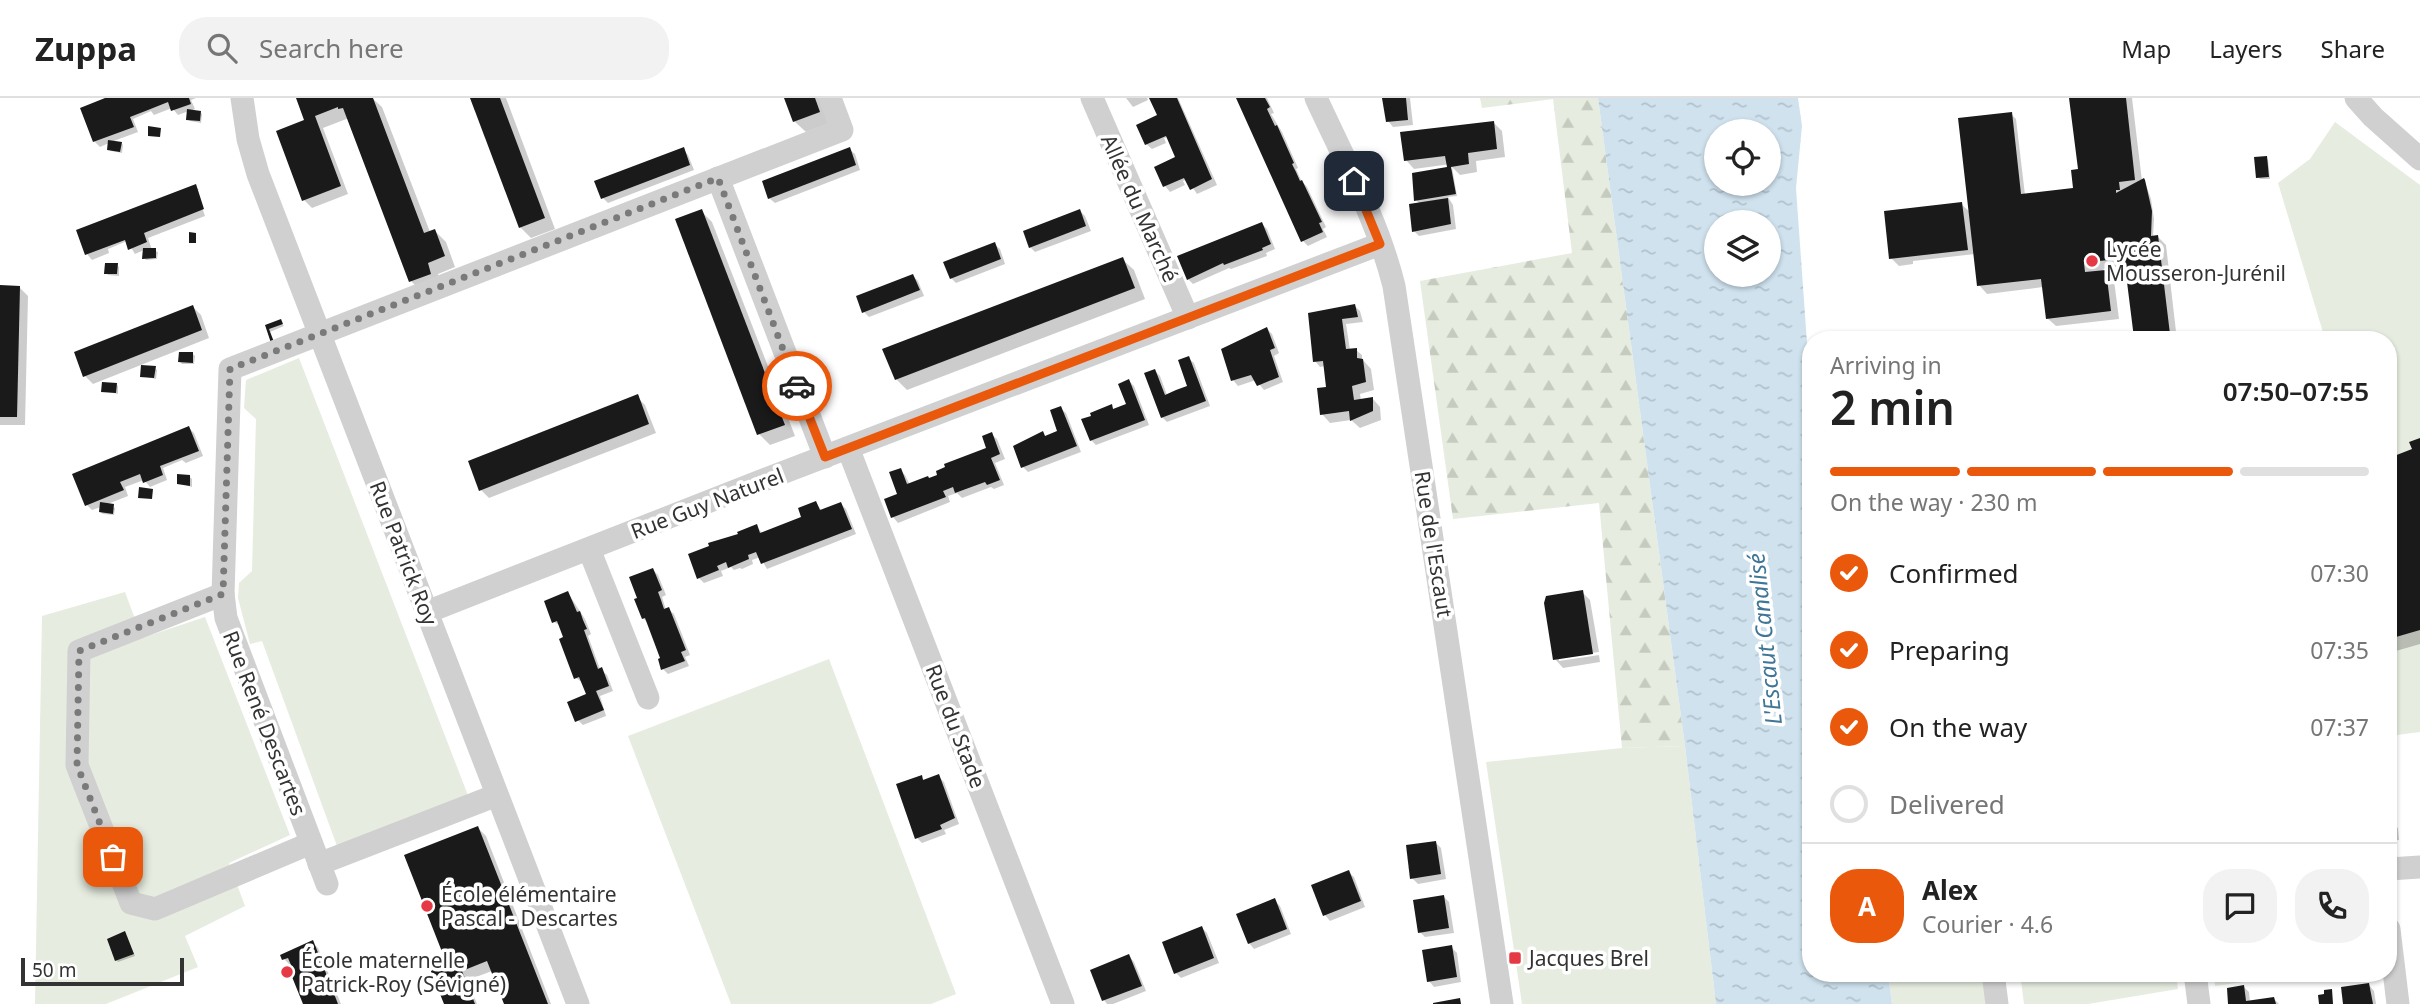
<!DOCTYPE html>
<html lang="en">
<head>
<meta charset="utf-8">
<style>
	body { margin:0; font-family:"Noto Sans",sans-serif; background:#f2f2f2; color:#222; height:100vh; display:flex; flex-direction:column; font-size:26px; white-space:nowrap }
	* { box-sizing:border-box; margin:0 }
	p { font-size:23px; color:#767676 }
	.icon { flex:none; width:38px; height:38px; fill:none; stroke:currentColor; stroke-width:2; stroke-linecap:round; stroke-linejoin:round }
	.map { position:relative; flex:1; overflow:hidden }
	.drawer { position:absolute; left:1802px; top:233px; width:595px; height:651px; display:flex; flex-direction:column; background:#fff; border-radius:28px; box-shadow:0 2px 5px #0004 }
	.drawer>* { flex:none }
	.tools { position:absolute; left:1704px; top:21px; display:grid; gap:14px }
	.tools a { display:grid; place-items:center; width:77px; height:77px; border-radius:50%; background:#fff; box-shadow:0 2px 5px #0004; font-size:35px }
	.scale { position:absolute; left:21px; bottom:18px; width:163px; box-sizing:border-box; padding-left:7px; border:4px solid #333; border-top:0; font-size:19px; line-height:24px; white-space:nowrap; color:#333; -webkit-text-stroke:5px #fff; paint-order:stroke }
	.pin { position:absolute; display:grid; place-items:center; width:60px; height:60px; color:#fff; margin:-30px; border-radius:14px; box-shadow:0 4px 10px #0006 }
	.courier { position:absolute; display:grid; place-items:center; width:70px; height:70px; margin:-35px; border:5px solid #ea580c; border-radius:50%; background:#fff; color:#222; box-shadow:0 2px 9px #0007 }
	.overview em { font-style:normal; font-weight:600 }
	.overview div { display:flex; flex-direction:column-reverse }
	.overview { display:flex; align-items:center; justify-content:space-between; height:119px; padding:0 28px }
	h1 { font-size:46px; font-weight:600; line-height:52px }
	.bar { display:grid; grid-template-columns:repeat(4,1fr); gap:10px 7px; align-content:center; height:84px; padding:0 28px }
	.bar i { height:9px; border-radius:5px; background:#e0e0e0 }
	.bar .selected { background:#ea580c }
	.bar p { grid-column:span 4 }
	.line { display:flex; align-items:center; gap:18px; padding:0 28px; border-top:2px solid #e0e0e0 }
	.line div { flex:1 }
	.round { display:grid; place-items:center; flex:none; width:74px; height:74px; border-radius:28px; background:#f2f2f2 }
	ol { padding:0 28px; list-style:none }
	li { display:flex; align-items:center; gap:21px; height:77px }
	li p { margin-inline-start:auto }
	li .icon { padding:7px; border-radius:50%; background:#ea580c; color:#fff; stroke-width:4 }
	li:last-child { color:#767676 }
	li i { width:38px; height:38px; border:4px solid #e0e0e0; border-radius:50% }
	header { display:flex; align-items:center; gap:42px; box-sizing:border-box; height:98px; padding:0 35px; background:#fff; border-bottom:2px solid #e0e0e0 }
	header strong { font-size:33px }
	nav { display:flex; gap:38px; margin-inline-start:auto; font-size:24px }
	.search { width:490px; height:63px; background:#f2f2f2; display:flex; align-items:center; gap:18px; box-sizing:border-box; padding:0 24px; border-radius:28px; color:#767676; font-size:26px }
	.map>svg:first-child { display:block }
</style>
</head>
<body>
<header>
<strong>Zuppa</strong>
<div class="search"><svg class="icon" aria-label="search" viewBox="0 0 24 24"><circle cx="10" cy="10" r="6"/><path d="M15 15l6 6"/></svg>Search here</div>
<nav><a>Map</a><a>Layers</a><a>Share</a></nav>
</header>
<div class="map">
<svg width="2420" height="906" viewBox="0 0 2420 906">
	<defs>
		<pattern id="forest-firs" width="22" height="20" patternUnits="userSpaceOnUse" patternTransform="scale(1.75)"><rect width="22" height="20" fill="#e6ecdf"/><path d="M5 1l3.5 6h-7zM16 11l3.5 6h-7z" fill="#c6cbc0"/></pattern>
		<pattern id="water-ripples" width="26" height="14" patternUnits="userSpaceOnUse" patternTransform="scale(1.75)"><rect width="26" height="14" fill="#cfe2ee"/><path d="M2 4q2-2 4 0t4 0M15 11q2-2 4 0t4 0" fill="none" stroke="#b2c2cd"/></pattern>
	</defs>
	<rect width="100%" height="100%" fill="#fff"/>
	<!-- grass -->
	<g fill="#e6ecdf">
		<polygon points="2335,24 2420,87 2420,634 2389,638 2389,242 2325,241 2278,85 2310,61"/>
		<polygon points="299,260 469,700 337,748 262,543 250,546 238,500 239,485 252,473 256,321 244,310 246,282"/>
		<polygon points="125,494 142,540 205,519 290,737 229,765 245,808 185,838 198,869 106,906 35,906 42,518"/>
		<polygon points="829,561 956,896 931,906 731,906 628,638"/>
		<polygon points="1685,648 1716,906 1522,906 1486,664 1622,650"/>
		<polygon points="1888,875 1986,875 1990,906 1892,906"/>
		<polygon points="2020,875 2176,875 2178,891 2088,906 2024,906"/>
		<polygon points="2214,875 2308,875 2215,888"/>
	</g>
	<!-- forest -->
	<polygon fill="url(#forest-firs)" points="1480,0 1598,0 1685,648 1622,650 1599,405 1453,421 1420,183 1572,155 1553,1 1482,10"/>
	<!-- water -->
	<path fill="url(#water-ripples)" fill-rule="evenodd" d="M1598,0H1798L1802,28L1796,90L1807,245L1811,259V875H1888L1892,906H1716L1685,648ZM1717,33H1769V86H1717ZM1717,124H1769V177H1717Z"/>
	<!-- shadow -->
	<g fill="#0003">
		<polygon points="110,0 196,0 191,2 195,11 190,13 200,14 202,16 201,25 190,23 188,21 189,13 178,17 172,10 154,17 151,13 133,21 138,34 111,44 121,45 123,47 122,55 111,53 109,51 109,45 100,49 94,43"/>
		<polygon points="298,0 372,0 382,9 430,134 435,133 446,144 455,169 438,176 441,187 422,194 411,183 349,20 323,30 348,96 312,110 304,102 308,23"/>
		<polygon points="472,0 506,0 555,131 531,140 520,129"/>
		<polygon points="786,0 820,0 830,25 806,34 794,23"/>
		<polygon points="1126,0 1147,0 1148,2 1133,9"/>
		<polygon points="1151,0 1178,0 1217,87 1197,96 1187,81 1183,83 1185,87 1170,94 1165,88 1180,65 1168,39 1164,40 1166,45 1152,51 1146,46 1162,23"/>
		<polygon points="1238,0 1267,0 1274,15 1271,16 1282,34 1298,70 1296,71 1301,82 1307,89 1326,129 1323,131 1327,139 1308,148 1303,143"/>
		<polygon points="1385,0 1410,0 1413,27 1393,29 1388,23"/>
		<polygon points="2071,0 2132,0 2142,83 2145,84 2151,101 2154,121 2153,139 2158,139 2166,147 2177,242 2138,242 2136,239 2127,168 2103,171 2114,182 2119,221 2056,228 2047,220 2043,189 1987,196 1979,187 1975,156 1913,163 1913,166 1899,168 1891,160 1961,106 1971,115 2011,16 2016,21 2025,97 2075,91 2080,73"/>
		<polygon points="1493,24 1502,33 1505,59 1476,63 1477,74 1460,77 1452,69 1457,98 1448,99 1453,107 1456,131 1419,138 1414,133 1420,106 1416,102 1414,76 1452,71 1451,66 1414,71 1406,62"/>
		<polygon points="683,51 688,57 694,72 608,105 603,100"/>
		<polygon points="849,51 855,56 860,72 775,105 769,100"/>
		<polygon points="2266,60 2268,62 2270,81 2260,81 2258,79"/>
		<polygon points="195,88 199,92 196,92 205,118 148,140 152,152 158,154 157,161 146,162 144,160 144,152 135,156 127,143 108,151 109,155 92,162 87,156"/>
		<polygon points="701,113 712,124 795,338 770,347 759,336"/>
		<polygon points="1080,113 1085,118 1091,133 1035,154 1030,149"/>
		<polygon points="1262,126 1267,131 1275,151 1266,155 1267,158 1231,171 1229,170 1193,186 1188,181"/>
		<polygon points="994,146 1000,151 1005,166 956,185 951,180"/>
		<polygon points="1122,161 1134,172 1145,201 907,292 896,281"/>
		<polygon points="117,167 119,169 119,178 108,177 106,175"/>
		<polygon points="913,178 918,183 924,198 869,219 864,214"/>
		<polygon points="0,189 19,189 28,198 25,327 0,327"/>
		<polygon points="1355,208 1360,213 1363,224 1346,226 1350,252 1356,252 1362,257 1362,261 1371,271 1374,292 1360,296 1361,302 1372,300 1380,309 1381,322 1360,330 1351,322 1330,325 1322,316 1328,290 1325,268 1320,269 1315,263 1310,216"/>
		<polygon points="193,209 201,217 209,240 93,286 85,278"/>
		<polygon points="282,226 284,228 270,234 267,228"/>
		<polygon points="1267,231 1272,236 1279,255 1274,258 1283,284 1264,292 1256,282 1238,288 1233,282"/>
		<polygon points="193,256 195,258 194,266 182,266 180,264"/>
		<polygon points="1188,260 1194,265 1210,308 1167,324 1162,319 1155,273 1160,278 1167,297 1192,288"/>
		<polygon points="155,270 157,272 156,281 142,278"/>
		<polygon points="1129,283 1134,288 1149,327 1096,347 1091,342 1093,319 1111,308 1115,313 1128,307"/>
		<polygon points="116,286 118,288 118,296 103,293"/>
		<polygon points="637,299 645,307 656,335 489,400 481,392"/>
		<polygon points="1060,310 1066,315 1081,354 1028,374 1023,369 1042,335 1046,339 1060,334"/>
		<polygon points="189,330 194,335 203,358 186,365 182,362 163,370 167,382 150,389 144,382 125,389 128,398 105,407 115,410 114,417 103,416 100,414 101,409 92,412 87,407"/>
		<polygon points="991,336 997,341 1005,361 995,365 1004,387 994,391 991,389 962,400 957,395 948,398 950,404 898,425 893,419 886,402 900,397 900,372 905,377 910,387 939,378 947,370 989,351"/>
		<polygon points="2420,342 2420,546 2389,555 2389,382 2394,387 2389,362 2414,352"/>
		<polygon points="190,379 192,381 192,389 179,385"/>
		<polygon points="816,405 822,413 841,406 846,411 856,436 767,471 760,459 752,462 753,466 742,471 740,470 734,472 731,469 721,473 723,478 704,485 699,480 740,437 756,428 763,436 803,420"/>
		<polygon points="653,472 658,477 666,497 662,499 666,512 668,511 674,516 690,557 685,559 689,568 668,576 663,571 663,561 649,526 643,520"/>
		<polygon points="1582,494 1590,502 1599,554 1559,559 1559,563 1599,557 1600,564 1563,570 1555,561"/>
		<polygon points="568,495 585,521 591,536 588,538 600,571 607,577 613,593 600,598 606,618 583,627 578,622 588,597 583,585 576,580 561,528 554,524"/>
		<polygon points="938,678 944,684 959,726 944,732 946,736 922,745 917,740 921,679 925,683"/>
		<polygon points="2389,716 2390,725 2398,730 2399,742 2389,743"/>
		<polygon points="478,730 486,738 551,906 505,906 492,873 468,882 477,906 446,906 448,866"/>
		<polygon points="1436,745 1441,750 1446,781 1418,786 1412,780"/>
		<polygon points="1348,774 1354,779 1365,809 1330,823 1325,817 1313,788"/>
		<polygon points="1443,798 1449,804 1454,835 1425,839 1420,834"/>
		<polygon points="1274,802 1280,808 1291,836 1254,851 1249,845"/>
		<polygon points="1202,830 1207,835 1219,865 1181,880 1176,875"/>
		<polygon points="125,835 135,858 118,864 116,862"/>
		<polygon points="313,845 318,850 341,906 305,906 292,869 284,861"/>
		<polygon points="1451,849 1457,855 1461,884 1434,889 1429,883"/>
		<polygon points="1129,858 1134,864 1146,893 1113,906 1107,906 1104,902 1092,873"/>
		<polygon points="2369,887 2374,893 2376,906 2345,906"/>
		<polygon points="2244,889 2249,894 2250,904 2274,901 2279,906 2230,906"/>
	</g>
	<!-- building -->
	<g fill="#1a1a1a">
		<polygon points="105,0 189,0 191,6 171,13 168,4 148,12 130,19 134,29 93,44 80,10"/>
		<polygon points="296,0 373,0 424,135 435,131 445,158 428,165 431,176 409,184 343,10 338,11 338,9 315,18 341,88 302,103 276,33 304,22"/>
		<polygon points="470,0 500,0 545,120 519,130"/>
		<polygon points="784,0 815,0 820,14 793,24"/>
		<polygon points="1149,0 1177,0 1212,81 1190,92 1184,80 1163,89 1154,69 1175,59 1166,38 1145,47 1136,27 1157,17"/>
		<polygon points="1236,0 1265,0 1270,9 1267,11 1275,28 1277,27 1294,65 1292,66 1296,74 1300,83 1302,82 1322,124 1319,125 1323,134 1301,144"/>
		<polygon points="1382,0 1406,0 1408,22 1386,24"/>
		<polygon points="2069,0 2126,0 2135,82 2119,84 2120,92 2116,92 2116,95 2144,80 2145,82 2152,113 2151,138 2158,137 2170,236 2134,240 2124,160 2084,165 2085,174 2106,172 2111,213 2046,221 2041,181 1977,188 1958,20 2012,14 2021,96 2073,90 2071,72 2078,71"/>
		<polygon points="187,11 201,13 200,23 186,22"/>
		<polygon points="1494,23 1497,51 1468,55 1469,66 1451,69 1456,96 1414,103 1412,75 1447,69 1445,58 1404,63 1400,34"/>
		<polygon points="148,28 161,30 160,39 148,38"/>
		<polygon points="108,42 122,44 120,54 107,52"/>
		<polygon points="684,49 690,67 601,101 594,83"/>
		<polygon points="850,49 856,67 768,101 762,83"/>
		<polygon points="2267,58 2269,79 2256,80 2254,59"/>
		<polygon points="196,86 204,111 144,135 147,144 128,152 125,142 85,157 76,132"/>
		<polygon points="1448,100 1451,126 1412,134 1409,106"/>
		<polygon points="1962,104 1968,152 1889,161 1884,113"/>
		<polygon points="702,111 785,327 757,337 675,121"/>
		<polygon points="1080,111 1086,128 1029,150 1023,133"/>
		<polygon points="1262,124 1271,146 1262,150 1263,152 1224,167 1223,165 1187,182 1177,158"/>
		<polygon points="189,134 196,135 196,145 189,145"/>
		<polygon points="995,144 1001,161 950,181 943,164"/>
		<polygon points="143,150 156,150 156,160 142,161"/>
		<polygon points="1123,159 1135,190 895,282 882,251"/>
		<polygon points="105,165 118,165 117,176 104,176"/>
		<polygon points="913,176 920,192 862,215 856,198"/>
		<polygon points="0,187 20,188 17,319 0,319"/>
		<polygon points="1355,206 1358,219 1342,221 1346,251 1357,250 1357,260 1363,261 1366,284 1352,288 1354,302 1373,299 1373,313 1350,323 1349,313 1320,317 1317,290 1326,289 1323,263 1313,264 1308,215"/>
		<polygon points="193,207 202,232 83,279 74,254"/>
		<polygon points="281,221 283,226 269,231 274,244 271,245 265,227"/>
		<polygon points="1267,229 1275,250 1270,252 1279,279 1257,288 1251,277 1231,283 1221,251"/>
		<polygon points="179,254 193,254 193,265 178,264"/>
		<polygon points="1189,258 1206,303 1161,320 1144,275 1155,271 1165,297 1176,292 1187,288 1178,262"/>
		<polygon points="141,267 156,268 154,280 140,279"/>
		<polygon points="1129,281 1145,322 1090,343 1081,321 1091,318 1090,315 1112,306 1113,311 1126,306 1118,286"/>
		<polygon points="102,284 117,285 116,295 101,294"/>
		<polygon points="638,296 649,326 479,393 468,363"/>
		<polygon points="1061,308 1077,348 1021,370 1013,348 1043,333 1045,338 1057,333 1050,312"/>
		<polygon points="189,328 199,353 160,368 163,377 143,385 140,376 120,384 124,392 85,408 72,376"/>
		<polygon points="992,334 1000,356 991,360 1000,382 987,387 985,384 955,395 953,389 943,393 946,399 891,420 884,401 897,396 889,374 901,370 907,386 928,378 929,380 937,377 936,373 945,369 944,366 986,350 982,338"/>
		<polygon points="2420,340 2420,532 2389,541 2389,360 2412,351 2409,344"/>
		<polygon points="177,376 190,377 190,388 177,386"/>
		<polygon points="139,389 153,391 152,401 138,400"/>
		<polygon points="816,403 820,412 841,404 852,431 761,466 756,454 748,457 749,461 728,470 726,464 717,468 719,472 697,481 688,456 709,448 708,445 738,436 737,434 757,426 760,435 801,419 798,410"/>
		<polygon points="100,404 114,406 113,416 99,414"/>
		<polygon points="653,470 662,492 658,494 661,502 664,511 669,509 686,552 681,554 685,563 661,572 658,561 660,560 645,520 642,521 634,501 637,500 629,479"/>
		<polygon points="1583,492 1593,556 1553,562 1544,505 1546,498"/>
		<polygon points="568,493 577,514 580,513 583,522 587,531 584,532 598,571 602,569 609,588 596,593 604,612 575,624 567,604 586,596 579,579 574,581 559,541 563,539 557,523 552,525 544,503"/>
		<polygon points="939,676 955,720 940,727 942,731 915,741 896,686 922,677 923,682"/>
		<polygon points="2389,723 2393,723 2395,738 2389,738"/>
		<polygon points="478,728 548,906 504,906 487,863 462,873 475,906 444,906 430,871 446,864 404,757"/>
		<polygon points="1436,743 1441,776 1410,781 1406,747"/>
		<polygon points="1349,772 1361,803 1323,818 1311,787"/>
		<polygon points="1444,797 1449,830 1418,835 1413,802"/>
		<polygon points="1275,800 1287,831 1248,846 1236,816"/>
		<polygon points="1202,828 1214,860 1174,876 1162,844"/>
		<polygon points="125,833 134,856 115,863 107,841"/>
		<polygon points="313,842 331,888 338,906 303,906 288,869 291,867 288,860 282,862 280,857"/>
		<polygon points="1452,847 1457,879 1427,884 1422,852"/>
		<polygon points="1129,856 1142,888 1102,903 1090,872"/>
		<polygon points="2369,885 2373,906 2343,906 2341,889"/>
		<polygon points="2244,887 2246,903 2274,899 2276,906 2228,906 2227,890"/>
		<polygon points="2332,891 2333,906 2319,906 2318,897 2324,896 2324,892"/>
		<polygon points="1460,900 1461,906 1433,906 1433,905"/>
	</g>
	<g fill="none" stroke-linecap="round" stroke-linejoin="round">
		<!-- minor -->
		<g stroke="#d0d0d0" stroke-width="23">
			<polyline points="242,0 248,41 258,76 578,906"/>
			<polyline points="1092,0 1188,220"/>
			<path d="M1316,0C1344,61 1378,123 1394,188L1502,906"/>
			<polyline points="2356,0 2373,19 2420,61"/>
			<polyline points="718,80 825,359"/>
			<polyline points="848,350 1063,906"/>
			<polyline points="589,451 648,600"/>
			<polyline points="223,496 79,553 77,667 131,805 155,811 311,745"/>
			<polyline points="427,514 766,381 1380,146"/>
			<polyline points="319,766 497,697"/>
			<polyline points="2389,771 2420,769"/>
			<polyline points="327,786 226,520 223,496 230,271 842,32 830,0"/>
			<polyline points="2389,831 2398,906"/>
			<polyline points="1993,875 1997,906"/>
			<polyline points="2195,875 2199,906"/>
		</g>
	</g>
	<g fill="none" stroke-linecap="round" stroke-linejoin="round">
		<!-- done -->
		<polyline stroke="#7a7a7a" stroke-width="7" stroke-dasharray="0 12.6" points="113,759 77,667 79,553 223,496 230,271 718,80 797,288"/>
		<!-- route -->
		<polyline stroke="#ea580c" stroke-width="9" points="797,288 825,359 1380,146 1354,83"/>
	</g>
	<!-- markers -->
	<g fill="#e63946" stroke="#fff" stroke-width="2.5">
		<circle cx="2092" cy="163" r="7"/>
		<circle cx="427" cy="808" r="7"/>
		<rect x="1508" y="853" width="14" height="14" rx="3.5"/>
		<circle cx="287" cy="874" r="7"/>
	</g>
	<g text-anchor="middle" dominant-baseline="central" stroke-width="7" stroke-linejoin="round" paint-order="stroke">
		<!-- street labels -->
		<g font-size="21" fill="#333" stroke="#fff">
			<text transform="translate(1140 110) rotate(66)">Allée du Marché</text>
			<text transform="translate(707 405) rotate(-21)">Rue Guy Naturel</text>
			<text transform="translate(1434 446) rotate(81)">Rue de l'Escaut</text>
			<text transform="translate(404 455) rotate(69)">Rue Patrick Roy</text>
			<text transform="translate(265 625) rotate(69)">Rue René Descartes</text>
			<text transform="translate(956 628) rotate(69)">Rue du Stade</text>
		</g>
		<!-- poi labels -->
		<g font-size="21" fill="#333" stroke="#fff" text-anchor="start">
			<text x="2106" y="151">Lycée<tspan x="2106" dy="24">Mousseron-Jurénil</tspan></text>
			<text x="441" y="796">École élémentaire<tspan x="441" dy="24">Pascal - Descartes</tspan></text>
			<text x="1529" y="860">Jacques Brel</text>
			<text x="301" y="862">École maternelle<tspan x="301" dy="24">Patrick-Roy (Sévigné)</tspan></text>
		</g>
		<!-- water labels -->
		<g font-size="23" font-style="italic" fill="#3f7597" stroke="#fff">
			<text transform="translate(1764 541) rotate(-96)">L'Escaut Canalisé</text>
		</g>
	</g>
</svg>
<div class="tools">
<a><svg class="icon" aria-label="locate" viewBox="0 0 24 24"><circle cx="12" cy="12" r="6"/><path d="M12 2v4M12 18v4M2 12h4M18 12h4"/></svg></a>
<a><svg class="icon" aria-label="layers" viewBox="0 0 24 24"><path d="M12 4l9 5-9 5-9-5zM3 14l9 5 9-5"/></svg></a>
</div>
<div class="scale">50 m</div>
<div class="pin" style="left:113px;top:759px;background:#ea580c"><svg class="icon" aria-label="bag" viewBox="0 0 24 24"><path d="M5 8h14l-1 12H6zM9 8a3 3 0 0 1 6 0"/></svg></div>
<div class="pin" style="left:1354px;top:83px;background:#1f2937"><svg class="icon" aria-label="home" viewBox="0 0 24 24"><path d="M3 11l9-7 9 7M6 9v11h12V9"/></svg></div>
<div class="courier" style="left:797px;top:288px"><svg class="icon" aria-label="car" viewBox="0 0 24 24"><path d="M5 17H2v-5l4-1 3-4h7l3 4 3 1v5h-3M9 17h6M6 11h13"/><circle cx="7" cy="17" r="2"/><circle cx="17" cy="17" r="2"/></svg></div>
<section class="drawer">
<div class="overview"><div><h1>2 min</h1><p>Arriving in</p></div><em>07:50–07:55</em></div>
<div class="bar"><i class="selected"></i><i class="selected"></i><i class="selected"></i><i></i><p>On the way · 230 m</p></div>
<ol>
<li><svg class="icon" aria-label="check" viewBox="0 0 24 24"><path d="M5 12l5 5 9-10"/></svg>Confirmed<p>07:30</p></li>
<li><svg class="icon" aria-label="check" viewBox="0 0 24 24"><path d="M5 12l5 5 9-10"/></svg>Preparing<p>07:35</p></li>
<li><svg class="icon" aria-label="check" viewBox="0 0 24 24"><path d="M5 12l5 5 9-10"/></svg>On the way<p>07:37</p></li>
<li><i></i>Delivered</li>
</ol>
<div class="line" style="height:126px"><b class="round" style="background:#ea580c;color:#fff">A</b><div><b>Alex</b><p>Courier · 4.6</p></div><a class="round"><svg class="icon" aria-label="chat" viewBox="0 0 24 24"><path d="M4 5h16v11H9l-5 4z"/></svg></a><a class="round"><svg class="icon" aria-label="phone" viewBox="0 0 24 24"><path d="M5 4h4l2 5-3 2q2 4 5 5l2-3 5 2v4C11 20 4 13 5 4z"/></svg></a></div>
</section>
</div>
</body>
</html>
